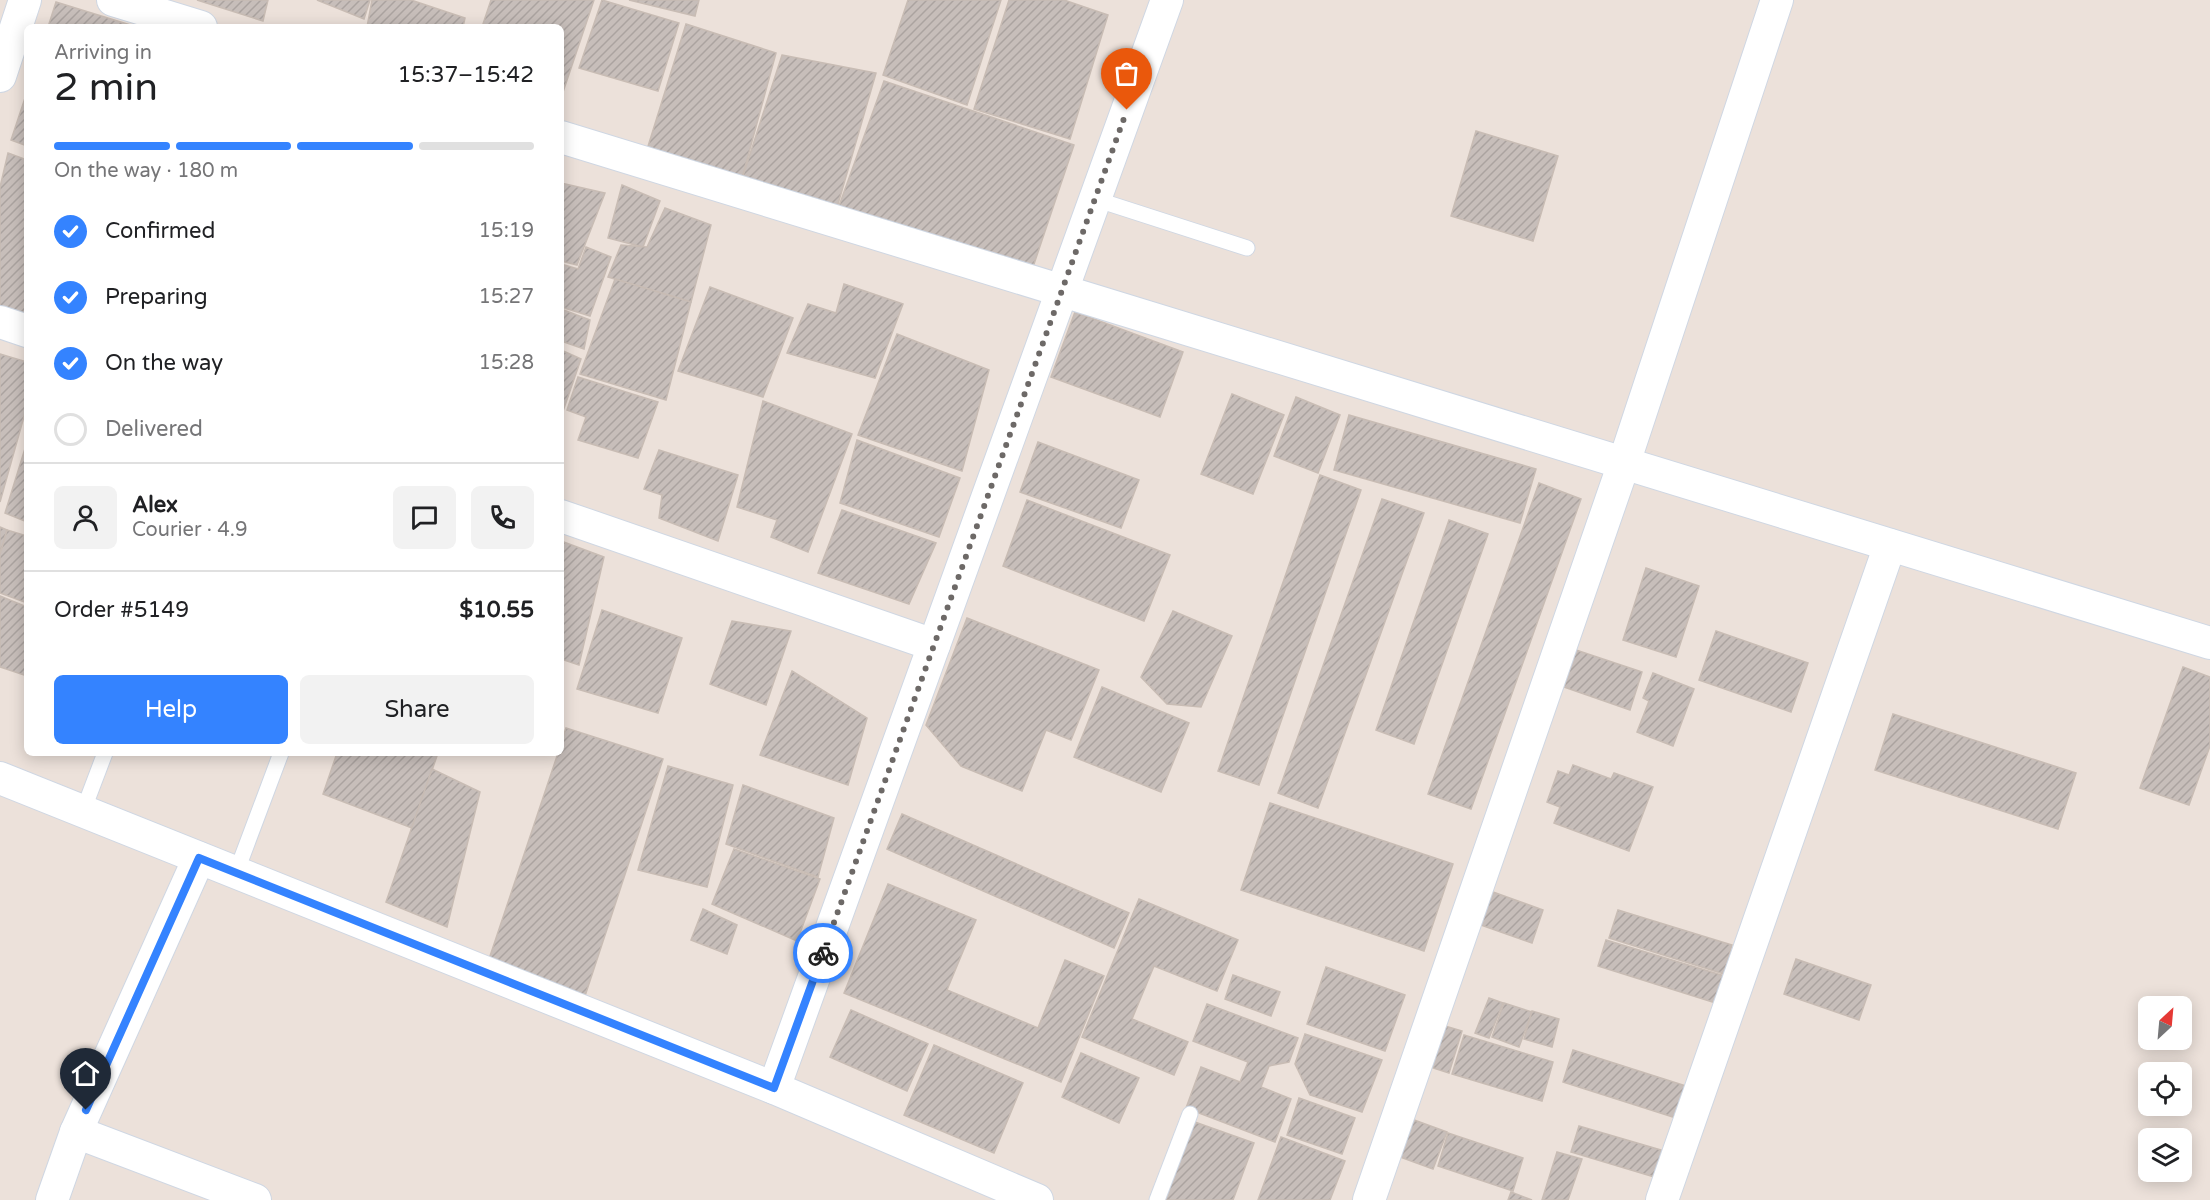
<!DOCTYPE html>
<html lang="en">
<head>
<meta charset="utf-8">
<style>
	body { margin:0; font-family:"Varela Round",sans-serif; background:#f2f2f2; color:#202124; height:100vh; display:flex; flex-direction:column; font-size:22px; white-space:nowrap }
	* { box-sizing:border-box; margin:0 }
	p { font-size:20px; color:#757577 }
	.icon { flex:none; width:33px; height:33px; fill:none; stroke:currentColor; stroke-width:2; stroke-linecap:round; stroke-linejoin:round }
	.map { position:relative; flex:1; overflow:hidden }
	.details { position:absolute; left:24px; top:24px; width:540px; height:732px; display:flex; flex-direction:column; background:#fff; border-radius:9px; box-shadow:0 3px 15px #0003 }
	.details>* { flex:none }
	.needle { width:39px; rotate:26deg }
	.fabs { position:absolute; left:2138px; top:996px; display:grid; gap:12px }
	.fabs a { display:grid; place-items:center; width:54px; height:54px; border-radius:9px; background:#fff; box-shadow:0 3px 15px #0003; font-size:30px }
	.pin { position:absolute; display:grid; place-items:center; width:51px; height:51px; color:#fff; margin:-62px -26px; border-radius:50% 50% 50% 0; rotate:-45deg; box-shadow:0 0 6px #0007 }
	.pin .icon { rotate:45deg }
	.courier { position:absolute; display:grid; place-items:center; width:60px; height:60px; margin:-30px; border:4px solid #3483ff; border-radius:50%; background:#fff; color:#222; box-shadow:0 2px 8px #0007 }
	.overview em { font-style:normal; font-weight:600 }
	.overview div { display:flex; flex-direction:column-reverse }
	.overview { display:flex; align-items:center; justify-content:space-between; height:102px; padding:0 30px }
	h1 { font-size:39px; font-weight:600; line-height:45px }
	.bar { display:grid; grid-template-columns:repeat(4,1fr); gap:9px 6px; align-content:center; height:72px; padding:0 30px }
	.bar i { height:8px; border-radius:4px; background:#e0e0e0 }
	.bar .selected { background:#3483ff }
	.bar p { grid-column:span 4 }
	.line { display:flex; align-items:center; gap:15px; padding:0 30px; border-top:2px solid #e0e0e0 }
	.line div { flex:1 }
	.round { display:grid; place-items:center; flex:none; width:63px; height:63px; border-radius:9px; background:#f2f2f2 }
	ol { padding:0 30px; list-style:none }
	li { display:flex; align-items:center; gap:18px; height:66px }
	li p { margin-inline-start:auto }
	li .icon { padding:6px; border-radius:50%; background:#3483ff; color:#fff; stroke-width:4 }
	li:last-child { color:#757577 }
	li i { width:33px; height:33px; border:3px solid #e0e0e0; border-radius:50% }
	.cta { display:flex; gap:12px; margin-top:auto; padding:12px 30px }
	.cta a { flex:1; height:69px; border-radius:9px; background:#3483ff; color:#fff; font-size:24px; font-weight:600; line-height:69px; text-align:center }
	.cta a+a { background:#f2f2f2; color:#202124 }
	.map>svg:first-child { display:block }
</style>
</head>
<body>
<div class="map">
<svg width="2210" height="1200" viewBox="0 0 2210 1200">
	<defs>
		<pattern id="building-hatch" width="6" height="6" patternUnits="userSpaceOnUse" patternTransform="scale(1.5)"><rect width="6" height="6" fill="#c7beba"/><path d="M-1 1l2-2M0 6l6-6M5 7l2-2" fill="none" stroke="#aba3a0"/></pattern>
	</defs>
	<rect width="100%" height="100%" fill="#ece1da"/>
	<!-- building -->
	<g fill="url(#building-hatch)" stroke="#c8bcb4" stroke-width="1.5">
		<polygon points="197,0 268,0 263,21"/>
		<polygon points="317,0 370,0 364,19"/>
		<polygon points="372,0 411,0 465,18 463,27 367,27"/>
		<polygon points="491,0 594,0 561,98 561,27 482,27"/>
		<polygon points="602,0 679,23 658,91 579,68"/>
		<polygon points="629,0 699,0 695,16"/>
		<polygon points="908,0 1001,0 967,105 883,75"/>
		<polygon points="1009,0 1064,0 1108,15 1070,139 974,109"/>
		<polygon points="56,2 137,27 48,27"/>
		<polygon points="686,24 776,53 741,182 645,156"/>
		<polygon points="782,55 876,73 836,211 741,182"/>
		<polygon points="884,81 1074,145 1031,273 835,217"/>
		<polygon points="27,92 27,146 11,140"/>
		<polygon points="1476,131 1558,156 1533,241 1451,216"/>
		<polygon points="8,153 27,160 27,319 0,310 0,187"/>
		<polygon points="561,183 605,193 577,265 561,261"/>
		<polygon points="622,185 660,201 643,247 608,238"/>
		<polygon points="665,208 711,225 691,302 608,277 621,245 647,247"/>
		<polygon points="586,247 611,257 590,316 561,307 561,264 578,269"/>
		<polygon points="615,279 691,302 666,400 580,374"/>
		<polygon points="844,284 903,304 875,378 787,353 808,304 836,313"/>
		<polygon points="710,287 793,318 763,397 678,371"/>
		<polygon points="561,309 590,320 584,349 561,341"/>
		<polygon points="1075,312 1183,352 1160,417 1051,377"/>
		<polygon points="897,334 989,370 962,471 858,435"/>
		<polygon points="561,350 581,359 561,417"/>
		<polygon points="0,354 27,362 27,406 0,502"/>
		<polygon points="578,377 658,402 638,458 578,440 586,417 567,410"/>
		<polygon points="1232,394 1284,415 1253,494 1201,474"/>
		<polygon points="1296,397 1340,415 1318,473 1274,456"/>
		<polygon points="763,401 852,434 808,552 771,537 777,520 737,507"/>
		<polygon points="1349,415 1536,469 1520,523 1334,470"/>
		<polygon points="857,440 960,478 939,537 840,503"/>
		<polygon points="27,442 27,522 5,513"/>
		<polygon points="1038,442 1139,480 1121,528 1020,492"/>
		<polygon points="659,450 738,475 718,541 659,518 662,495 644,489"/>
		<polygon points="1320,475 1361,490 1259,785 1218,771"/>
		<polygon points="1539,483 1581,499 1471,809 1428,794"/>
		<polygon points="1382,499 1424,513 1318,808 1278,793"/>
		<polygon points="1027,500 1170,555 1144,621 1003,566"/>
		<polygon points="842,510 936,543 909,604 818,573"/>
		<polygon points="1449,520 1488,534 1414,744 1376,730"/>
		<polygon points="0,527 7,530 0,557"/>
		<polygon points="7,530 27,536 27,603 0,593 0,554"/>
		<polygon points="561,541 604,557 579,665 561,659"/>
		<polygon points="1646,568 1699,586 1676,657 1623,640"/>
		<polygon points="0,596 27,607 27,676 0,667"/>
		<polygon points="602,610 682,638 658,713 577,689"/>
		<polygon points="1173,611 1232,636 1201,707 1167,704 1141,677"/>
		<polygon points="967,618 1099,670 1071,740 1046,730 1022,791 961,766 926,725"/>
		<polygon points="732,621 791,631 766,705 710,684"/>
		<polygon points="1716,631 1808,663 1791,712 1699,680"/>
		<polygon points="1576,650 1642,672 1630,710 1564,687"/>
		<polygon points="2183,667 2210,677 2210,746 2189,805 2140,788"/>
		<polygon points="792,671 867,718 848,785 760,755"/>
		<polygon points="1653,673 1694,689 1673,746 1637,732 1649,701 1643,698"/>
		<polygon points="1102,687 1189,723 1161,792 1074,757"/>
		<polygon points="1893,714 2076,773 2058,829 1875,770"/>
		<polygon points="566,728 663,759 584,999 488,962 558,753 561,753 561,743"/>
		<polygon points="337,753 438,753 412,828 323,794"/>
		<polygon points="1573,765 1611,779 1614,773 1653,787 1629,851 1554,823 1560,807 1547,802 1558,771 1569,775"/>
		<polygon points="668,766 733,785 707,887 638,870"/>
		<polygon points="432,769 480,792 447,927 386,902"/>
		<polygon points="743,785 834,818 818,877 726,844"/>
		<polygon points="1270,803 1453,864 1424,951 1241,890"/>
		<polygon points="902,814 1129,913 1114,948 887,849"/>
		<polygon points="734,849 820,879 797,941 712,904"/>
		<polygon points="888,884 976,920 947,990 1038,1028 1065,960 1104,976 1061,1082 844,993"/>
		<polygon points="1493,892 1543,910 1532,943 1481,925"/>
		<polygon points="1139,899 1238,940 1217,991 1154,966 1132,1019 1188,1042 1174,1075 1082,1037"/>
		<polygon points="703,909 737,925 727,954 691,940"/>
		<polygon points="1618,910 1732,945 1724,974 1609,938"/>
		<polygon points="1606,940 1728,977 1719,1004 1598,966"/>
		<polygon points="1796,959 1871,985 1859,1020 1784,994"/>
		<polygon points="1326,967 1405,995 1385,1051 1307,1024"/>
		<polygon points="1233,975 1280,992 1271,1016 1225,999"/>
		<polygon points="1489,998 1503,1003 1489,1038 1475,1033"/>
		<polygon points="1504,1003 1532,1012 1519,1047 1492,1037"/>
		<polygon points="1207,1004 1298,1038 1289,1062 1269,1066 1261,1087 1291,1099 1275,1142 1186,1108 1201,1067 1240,1082 1248,1062 1193,1041"/>
		<polygon points="851,1010 928,1044 907,1091 830,1057"/>
		<polygon points="1532,1011 1559,1019 1552,1047 1524,1039"/>
		<polygon points="1435,1023 1462,1031 1449,1073 1421,1064"/>
		<polygon points="1305,1034 1382,1060 1362,1112 1310,1095 1295,1064"/>
		<polygon points="1464,1035 1553,1062 1542,1101 1452,1074"/>
		<polygon points="934,1045 1023,1083 994,1153 904,1115"/>
		<polygon points="1573,1050 1686,1086 1676,1118 1563,1082"/>
		<polygon points="1081,1053 1139,1078 1119,1123 1062,1097"/>
		<polygon points="1299,1098 1355,1118 1342,1154 1287,1135"/>
		<polygon points="1406,1117 1447,1132 1433,1169 1392,1154"/>
		<polygon points="1192,1121 1254,1143 1233,1200 1163,1200"/>
		<polygon points="1579,1126 1668,1152 1661,1179 1571,1152"/>
		<polygon points="1448,1133 1523,1158 1513,1191 1438,1166"/>
		<polygon points="1281,1137 1345,1161 1330,1200 1258,1200"/>
		<polygon points="1557,1152 1582,1159 1568,1200 1542,1200"/>
		<polygon points="1511,1192 1532,1200 1508,1200"/>
	</g>
	<g fill="none" stroke-linecap="round" stroke-linejoin="round">
		<defs>
			<g id="lane">
				<polyline points="1095,199 1247,248"/>
				<polyline points="83,811 105,753"/>
				<polyline points="236,873 281,753"/>
				<polyline points="1157,1200 1190,1114"/>
			</g>
			<g id="street">
				<polyline points="113,0 201,27"/>
				<polyline points="0,76 25,0"/>
				<polyline points="561,137 2210,643"/>
				<polyline points="0,322 27,331"/>
				<polyline points="561,516 934,645"/>
				<polyline points="0,778 774,1088 1037,1200"/>
				<polyline points="774,1088 1167,0"/>
				<polyline points="76,1132 255,1200"/>
				<polyline points="52,1200 76,1132 199,858"/>
				<polyline points="1369,1200 1624,463 1777,0"/>
				<polyline points="1662,1200 1890,545"/>
			</g>
		</defs>
		<!-- lane casing -->
		<use href="#lane" stroke="#cfd7e3" stroke-width="17"/>
		<!-- street casing -->
		<use href="#street" stroke="#cfd7e3" stroke-width="34"/>
		<!-- lane -->
		<use href="#lane" stroke="#fff" stroke-width="15"/>
		<!-- street -->
		<use href="#street" stroke="#fff" stroke-width="32"/>
	</g>
	<g fill="none" stroke-linecap="round" stroke-linejoin="round">
		<!-- done -->
		<polyline stroke="#6d6967" stroke-width="6" stroke-dasharray="0 10.8" points="823,953 1127,110"/>
		<!-- route -->
		<polyline stroke="#3483ff" stroke-width="8" points="86,1110 199,858 774,1088 823,953"/>
	</g>
</svg>
<div class="fabs">
<a><svg class="needle" viewBox="-14 -14 28 28"><path d="M0-13l5 13h-10z" fill="#e53935"/><path d="M0 13l5-13h-10z" fill="#757577"/></svg></a>
<a><svg class="icon" aria-label="locate" viewBox="0 0 24 24"><circle cx="12" cy="12" r="6"/><path d="M12 2v4M12 18v4M2 12h4M18 12h4"/></svg></a>
<a><svg class="icon" aria-label="layers" viewBox="0 0 24 24"><path d="M12 4l9 5-9 5-9-5zM3 14l9 5 9-5"/></svg></a>
</div>
<div class="pin" style="left:1127px;top:110px;background:#ea580c"><svg class="icon" aria-label="bag" viewBox="0 0 24 24"><path d="M5 8h14l-1 12H6zM9 8a3 3 0 0 1 6 0"/></svg></div>
<div class="pin" style="left:86px;top:1110px;background:#1f2937"><svg class="icon" aria-label="home" viewBox="0 0 24 24"><path d="M3 11l9-7 9 7M6 9v11h12V9"/></svg></div>
<div class="courier" style="left:823px;top:953px"><svg class="icon" aria-label="bike" viewBox="0 0 24 24"><circle cx="6" cy="16" r="4"/><circle cx="18" cy="16" r="4"/><path d="M6 16l4-8h5l3 8M10 8l3 8H6M13 5h3"/></svg></div>
<section class="details">
<div class="overview"><div><h1>2 min</h1><p>Arriving in</p></div><em>15:37–15:42</em></div>
<div class="bar"><i class="selected"></i><i class="selected"></i><i class="selected"></i><i></i><p>On the way · 180 m</p></div>
<ol>
<li><svg class="icon" aria-label="check" viewBox="0 0 24 24"><path d="M5 12l5 5 9-10"/></svg>Confirmed<p>15:19</p></li>
<li><svg class="icon" aria-label="check" viewBox="0 0 24 24"><path d="M5 12l5 5 9-10"/></svg>Preparing<p>15:27</p></li>
<li><svg class="icon" aria-label="check" viewBox="0 0 24 24"><path d="M5 12l5 5 9-10"/></svg>On the way<p>15:28</p></li>
<li><i></i>Delivered</li>
</ol>
<div class="line" style="height:108px"><a class="round"><svg class="icon" aria-label="person" viewBox="0 0 24 24"><circle cx="12" cy="8" r="4"/><path d="M4 21q1-7 8-7t8 7"/></svg></a><div><b>Alex</b><p>Courier · 4.9</p></div><a class="round"><svg class="icon" aria-label="chat" viewBox="0 0 24 24"><path d="M4 5h16v11H9l-5 4z"/></svg></a><a class="round"><svg class="icon" aria-label="phone" viewBox="0 0 24 24"><path d="M5 4h4l2 5-3 2q2 4 5 5l2-3 5 2v4C11 20 4 13 5 4z"/></svg></a></div>
<div class="line" style="height:78px"><div>Order #5149</div><b>$10.55</b></div>
<div class="cta"><a>Help</a><a>Share</a></div>
</section>
</div>
</body>
</html>
